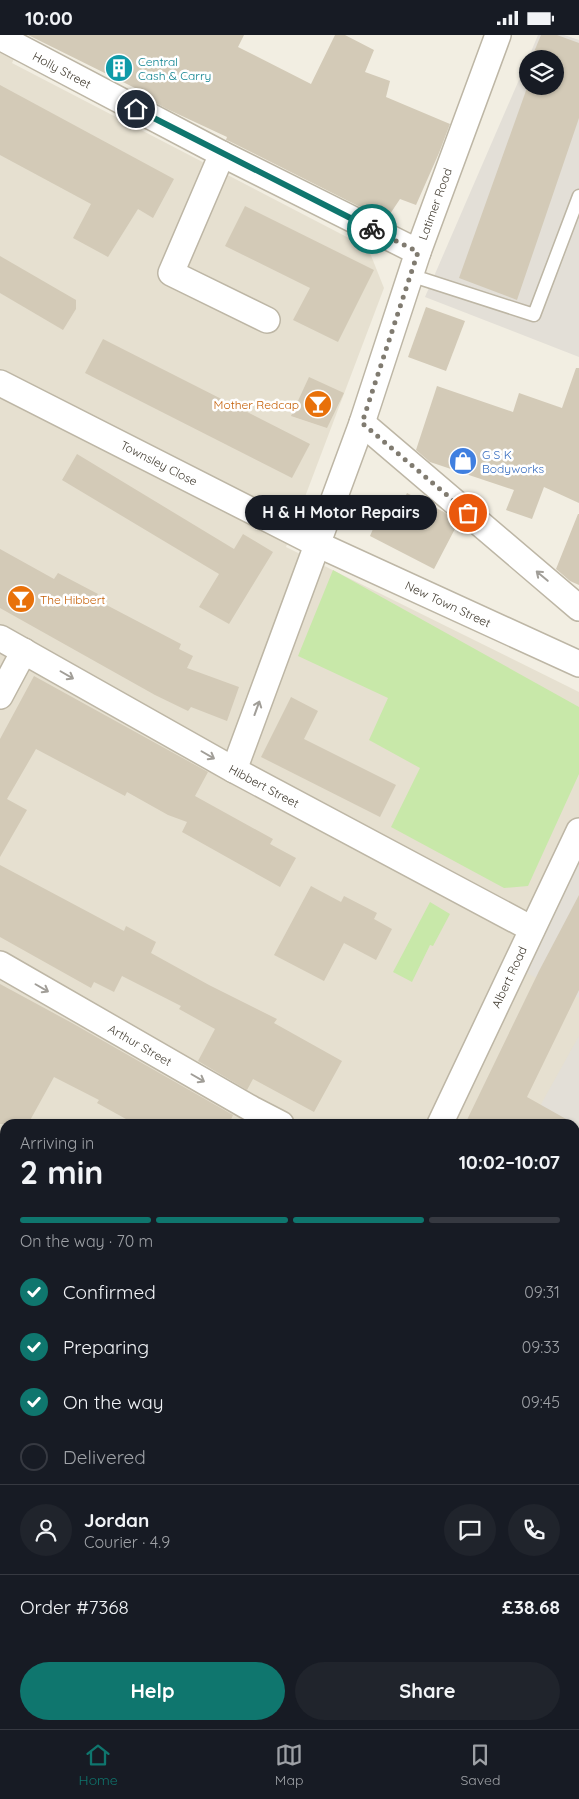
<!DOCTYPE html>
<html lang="en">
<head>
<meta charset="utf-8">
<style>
	body { margin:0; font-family:Quicksand,sans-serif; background:#20242c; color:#f1f3f6; height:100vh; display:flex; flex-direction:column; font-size:19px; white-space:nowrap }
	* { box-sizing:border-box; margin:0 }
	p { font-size:16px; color:#9ea1a6 }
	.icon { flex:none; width:28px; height:28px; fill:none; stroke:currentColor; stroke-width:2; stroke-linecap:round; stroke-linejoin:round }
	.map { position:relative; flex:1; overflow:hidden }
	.details { position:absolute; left:0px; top:1084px; width:580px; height:611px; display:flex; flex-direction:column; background:#171b24; border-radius:15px 15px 0 0; box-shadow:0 1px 4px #0004 }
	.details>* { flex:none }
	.tools { position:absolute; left:519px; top:15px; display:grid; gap:10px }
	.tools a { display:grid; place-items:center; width:45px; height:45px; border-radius:50%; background:#171b24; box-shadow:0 1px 4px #0004; font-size:25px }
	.pin { position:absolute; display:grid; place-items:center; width:42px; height:42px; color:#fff; margin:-21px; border:2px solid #fff; border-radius:50%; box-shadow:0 1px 5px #0007 }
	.courier { position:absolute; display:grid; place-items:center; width:50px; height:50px; margin:-25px; border:4px solid #0f766e; border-radius:50%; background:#fff; color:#222; box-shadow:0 1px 6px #0007 }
	.bubble { position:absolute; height:35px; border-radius:18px; background:#171b24; box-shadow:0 1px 4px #0004; font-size:16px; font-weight:700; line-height:35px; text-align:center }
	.summary em { font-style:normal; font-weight:700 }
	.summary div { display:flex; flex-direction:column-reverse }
	.summary { display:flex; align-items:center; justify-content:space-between; height:85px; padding:0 20px }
	h1 { font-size:32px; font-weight:700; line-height:38px }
	.bar { display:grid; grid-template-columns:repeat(4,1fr); gap:8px 5px; align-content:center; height:60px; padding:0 20px }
	.bar i { height:6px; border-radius:4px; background:#363941 }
	.bar .selected { background:#0f766e }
	.bar p { grid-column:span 4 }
	.line { display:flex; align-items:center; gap:12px; padding:0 20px; border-top:1px solid #363941 }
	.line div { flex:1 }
	.round { display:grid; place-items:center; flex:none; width:52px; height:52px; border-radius:26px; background:#20242c }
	ol { padding:0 20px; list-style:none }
	li { display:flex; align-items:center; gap:15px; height:55px }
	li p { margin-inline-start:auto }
	li .icon { padding:5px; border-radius:50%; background:#0f766e; color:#fff; stroke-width:4 }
	li:last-child { color:#9ea1a6 }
	li i { width:28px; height:28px; border:2px solid #363941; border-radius:50% }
	.primary-button { display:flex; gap:10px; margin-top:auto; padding:10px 20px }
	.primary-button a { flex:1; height:58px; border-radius:30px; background:#0f766e; color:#fff; font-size:20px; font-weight:700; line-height:58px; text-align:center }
	.primary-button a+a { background:#20242c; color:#f1f3f6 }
	.status { display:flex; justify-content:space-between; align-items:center; height:35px; padding:0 25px; background:#171b24; direction:ltr }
	.status svg { height:14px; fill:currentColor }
	.menu { display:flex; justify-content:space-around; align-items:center; height:70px; border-top:1px solid #363941; background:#171b24; font-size:14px; color:#9ea1a6 }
	.menu a { display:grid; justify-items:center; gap:2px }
	.menu .selected { color:#0f766e }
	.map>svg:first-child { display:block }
</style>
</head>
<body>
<div class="status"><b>10:00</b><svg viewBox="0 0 49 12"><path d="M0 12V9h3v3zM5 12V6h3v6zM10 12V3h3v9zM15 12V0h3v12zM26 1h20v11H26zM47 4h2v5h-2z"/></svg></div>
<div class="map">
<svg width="579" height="1694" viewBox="0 0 579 1694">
	<rect width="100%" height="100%" fill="#f2eee2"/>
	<!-- residential -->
	<path fill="#e6e0d0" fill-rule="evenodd" d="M0,0H25L12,28L368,213L384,253L286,512L579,657V1694H0ZM5,1089H575V1690H5Z"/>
	<!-- industrial -->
	<g fill="#e3dfd7">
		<polygon points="538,0 564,0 579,5 579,322 425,262 528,24 528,51 555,51 555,24 528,24"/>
		<polygon points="579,827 579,963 526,938"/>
		<polygon points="579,1001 579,1195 575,1192 575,1089 530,1089"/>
	</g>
	<!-- green -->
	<g fill="#c8e8a9">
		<polygon points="333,535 579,672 579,739 528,851 504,853 391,792 420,733 369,705 388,663 298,621"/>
		<polygon points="430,867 450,879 433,911 430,910 412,947 393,937"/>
	</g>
	<!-- building -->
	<g fill="#d3cab7">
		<polygon points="28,0 244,0 238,12 311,49 335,0 345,0 374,15 365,37 390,46 386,62 450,89 439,118 416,170 400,164 386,185 229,106 226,105 227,102 167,74 136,57 137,54"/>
		<polygon points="541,0 557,0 579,8 579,83 517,265 459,243 528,50 555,51 555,24 531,24"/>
		<polygon points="0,50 174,144 153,183 138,174 108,222 73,203 91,169 0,120"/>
		<polygon points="245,171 374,235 338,307 293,285 310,253 225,211"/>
		<polygon points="0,221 76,265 76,274 63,295 0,258"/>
		<polygon points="426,272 465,286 446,336 408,322"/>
		<polygon points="103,304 310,409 292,443 85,338"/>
		<polygon points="576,333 579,333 579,468 544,452 532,484 506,475 514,455 430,427 416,415 437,351 513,377 519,358 562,373"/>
		<polygon points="309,342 344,358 327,393 291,381"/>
		<polygon points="77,419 234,514 243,499 273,517 229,589 199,572 219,539 62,445"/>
		<polygon points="407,458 444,477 458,488 434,534 370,501 373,494 367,486 365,481 368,472 376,467 386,467 389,461 402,468"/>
		<polygon points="578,479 579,479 579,550 570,546 556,534"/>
		<polygon points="0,514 54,544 58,538 98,559 95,564 181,609 179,614 193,621 187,633 239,652 227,686 191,672 188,676 155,660 0,573"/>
		<polygon points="34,641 208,737 195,761 273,804 270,809 296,823 280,852 182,797 187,787 168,780 127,757 125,761 36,714 7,764 27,775 0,822 0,704"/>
		<polygon points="291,662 318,676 304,704 396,750 380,782 261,722"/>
		<polygon points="0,830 124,896 126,891 156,907 151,918 209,950 277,984 274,988 342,1026 314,1077 253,1044 247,1055 198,1026 215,994 179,974 181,971 122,941 114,957 94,947 91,953 0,902"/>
		<polygon points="311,851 341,867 344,861 377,878 374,884 392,894 376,925 344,908 324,946 274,920"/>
		<polygon points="579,860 579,955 527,1062 575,1089 465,1089 539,936"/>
		<polygon points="0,949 72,988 233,1080 229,1089 135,1089 97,1068 99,1065 54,1042 28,1089 0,1089"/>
	</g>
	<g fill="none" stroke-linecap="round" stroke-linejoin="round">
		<defs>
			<polyline id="lane" points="410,240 534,280 579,161"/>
			<g id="street">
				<polyline points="0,2 222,119 418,217"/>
				<polyline points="222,119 171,238 267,285"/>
				<polyline points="0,348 317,509 579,629"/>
				<polyline points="362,388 579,573"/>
				<polyline points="0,603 234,735 532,894"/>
				<polyline points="0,661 24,616"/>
				<polyline points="234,735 362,388 418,217 498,0"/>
				<polyline points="0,929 252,1074 281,1089"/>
				<polyline points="440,1089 579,796"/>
				<polyline points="0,1141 5,1144"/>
				<polyline points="575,1338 579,1331"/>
				<polyline points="0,1432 5,1435"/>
				<polyline points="575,1475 579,1477"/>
				<polyline points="455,1690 461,1694"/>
				<polyline points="156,1694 158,1690"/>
			</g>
		</defs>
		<!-- lane casing -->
		<use href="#lane" stroke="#bdb6a5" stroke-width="15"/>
		<!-- street casing -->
		<use href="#street" stroke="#bdb6a5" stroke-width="28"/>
		<!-- lane -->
		<use href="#lane" stroke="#fff" stroke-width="12"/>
		<!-- street -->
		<use href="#street" stroke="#fff" stroke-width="25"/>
	</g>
	<!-- one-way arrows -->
	<defs><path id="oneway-shaft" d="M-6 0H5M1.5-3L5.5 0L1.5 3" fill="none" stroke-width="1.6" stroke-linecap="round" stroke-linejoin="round" transform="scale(1.25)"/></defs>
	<g stroke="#a19e98">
		<use href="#oneway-shaft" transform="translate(542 541) rotate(-140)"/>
		<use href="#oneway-shaft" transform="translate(67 640) rotate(30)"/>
		<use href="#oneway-shaft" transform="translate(257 673) rotate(-70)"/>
		<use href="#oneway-shaft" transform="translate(208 720) rotate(30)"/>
		<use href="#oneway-shaft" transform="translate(42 953) rotate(30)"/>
		<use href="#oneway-shaft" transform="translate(198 1043) rotate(30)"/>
	</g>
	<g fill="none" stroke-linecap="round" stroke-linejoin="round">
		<!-- done -->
		<polyline stroke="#807b70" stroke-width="5" stroke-dasharray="0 9" points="372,194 418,217 362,388 468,478"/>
		<!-- route -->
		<polyline stroke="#0f766e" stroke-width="6" points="136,74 372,194"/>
	</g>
	<!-- icons -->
	<defs>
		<symbol id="building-disc" viewBox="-11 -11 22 22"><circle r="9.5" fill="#0f9aa8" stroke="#fff"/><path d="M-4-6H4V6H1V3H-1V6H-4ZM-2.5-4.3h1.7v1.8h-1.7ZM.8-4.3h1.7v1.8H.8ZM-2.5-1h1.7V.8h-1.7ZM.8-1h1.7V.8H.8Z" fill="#fff"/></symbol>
		<symbol id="bar-disc" viewBox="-11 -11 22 22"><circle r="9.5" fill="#e8710a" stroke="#fff"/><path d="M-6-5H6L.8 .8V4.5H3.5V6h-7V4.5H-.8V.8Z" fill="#fff"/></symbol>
		<symbol id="shop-disc" viewBox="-11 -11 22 22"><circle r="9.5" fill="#3f7fe0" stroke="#fff"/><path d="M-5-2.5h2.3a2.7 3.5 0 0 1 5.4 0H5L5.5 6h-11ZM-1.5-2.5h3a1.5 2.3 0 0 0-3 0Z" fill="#fff"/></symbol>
	</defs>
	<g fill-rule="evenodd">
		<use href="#building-disc" x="103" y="17" width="32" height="32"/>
		<use href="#bar-disc" x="302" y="353" width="32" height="32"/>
		<use href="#shop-disc" x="447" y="410" width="32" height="32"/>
		<use href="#bar-disc" x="5" y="548" width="32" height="32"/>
	</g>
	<g text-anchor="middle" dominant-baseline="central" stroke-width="5" stroke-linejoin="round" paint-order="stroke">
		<!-- culture labels -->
		<g font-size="12" fill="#0d838f" stroke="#fff" text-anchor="start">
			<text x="138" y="26">Central<tspan x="138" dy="14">Cash &amp; Carry</tspan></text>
		</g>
		<!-- street labels -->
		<g font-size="12" fill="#433d32" stroke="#fff">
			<text transform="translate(62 35) rotate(28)">Holly Street</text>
			<text transform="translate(435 169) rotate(-70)">Latimer Road</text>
			<text transform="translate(159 428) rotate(27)">Townsley Close</text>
			<text transform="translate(448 569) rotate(25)">New Town Street</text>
			<text transform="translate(264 751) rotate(28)">Hibbert Street</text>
			<text transform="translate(509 942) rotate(-65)">Albert Road</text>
			<text transform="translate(140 1010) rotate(30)">Arthur Street</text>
		</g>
		<!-- food labels -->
		<g font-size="12" fill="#c56008" stroke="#fff" text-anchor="end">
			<text x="299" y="369">Mother Redcap</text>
			<text x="40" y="564" text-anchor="start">The Hibbert</text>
		</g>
		<!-- shop labels -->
		<g font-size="12" fill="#366cbe" stroke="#fff" text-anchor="start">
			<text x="482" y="419">G S K<tspan x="482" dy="14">Bodyworks</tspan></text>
		</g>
	</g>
</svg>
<div class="tools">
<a><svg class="icon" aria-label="layers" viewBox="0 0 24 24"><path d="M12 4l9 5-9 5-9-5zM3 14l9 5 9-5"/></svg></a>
</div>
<div class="pin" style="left:468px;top:478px;background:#ea580c"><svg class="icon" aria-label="bag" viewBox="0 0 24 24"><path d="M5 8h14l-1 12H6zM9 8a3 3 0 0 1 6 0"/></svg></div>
<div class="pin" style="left:136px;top:74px;background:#1f2937"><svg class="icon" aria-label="home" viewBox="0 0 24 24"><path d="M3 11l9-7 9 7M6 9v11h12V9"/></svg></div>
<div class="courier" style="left:372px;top:194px"><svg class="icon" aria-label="bike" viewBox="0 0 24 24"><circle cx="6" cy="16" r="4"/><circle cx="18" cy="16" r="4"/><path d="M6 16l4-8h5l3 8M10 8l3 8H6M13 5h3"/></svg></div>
<div class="bubble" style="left:245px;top:460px;width:192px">H &amp; H Motor Repairs</div>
<section class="details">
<div class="summary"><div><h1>2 min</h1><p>Arriving in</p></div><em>10:02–10:07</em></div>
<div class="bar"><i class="selected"></i><i class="selected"></i><i class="selected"></i><i></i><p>On the way · 70 m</p></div>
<ol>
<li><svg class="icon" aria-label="check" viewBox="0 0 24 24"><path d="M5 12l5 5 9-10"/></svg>Confirmed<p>09:31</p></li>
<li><svg class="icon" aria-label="check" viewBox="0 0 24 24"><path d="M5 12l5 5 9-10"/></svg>Preparing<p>09:33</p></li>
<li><svg class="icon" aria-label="check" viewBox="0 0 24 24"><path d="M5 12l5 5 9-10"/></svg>On the way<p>09:45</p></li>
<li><i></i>Delivered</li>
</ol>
<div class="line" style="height:90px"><a class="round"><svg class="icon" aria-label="person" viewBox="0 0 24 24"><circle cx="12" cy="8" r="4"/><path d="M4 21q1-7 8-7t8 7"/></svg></a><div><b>Jordan</b><p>Courier · 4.9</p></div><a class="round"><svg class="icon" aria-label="chat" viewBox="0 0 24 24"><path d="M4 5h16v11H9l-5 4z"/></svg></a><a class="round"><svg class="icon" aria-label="phone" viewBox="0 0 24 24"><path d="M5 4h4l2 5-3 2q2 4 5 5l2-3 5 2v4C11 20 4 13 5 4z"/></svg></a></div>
<div class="line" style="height:65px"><div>Order #7368</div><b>£38.68</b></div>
<div class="primary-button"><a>Help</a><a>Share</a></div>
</section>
</div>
<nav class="menu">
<a class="selected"><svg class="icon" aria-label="home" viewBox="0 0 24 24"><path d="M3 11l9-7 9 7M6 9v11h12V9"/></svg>Home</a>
<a><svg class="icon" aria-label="map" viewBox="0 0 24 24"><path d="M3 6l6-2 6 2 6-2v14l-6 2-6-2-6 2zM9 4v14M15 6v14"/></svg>Map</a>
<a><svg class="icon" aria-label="saved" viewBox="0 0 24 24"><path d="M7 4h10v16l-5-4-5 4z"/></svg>Saved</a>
</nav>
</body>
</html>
